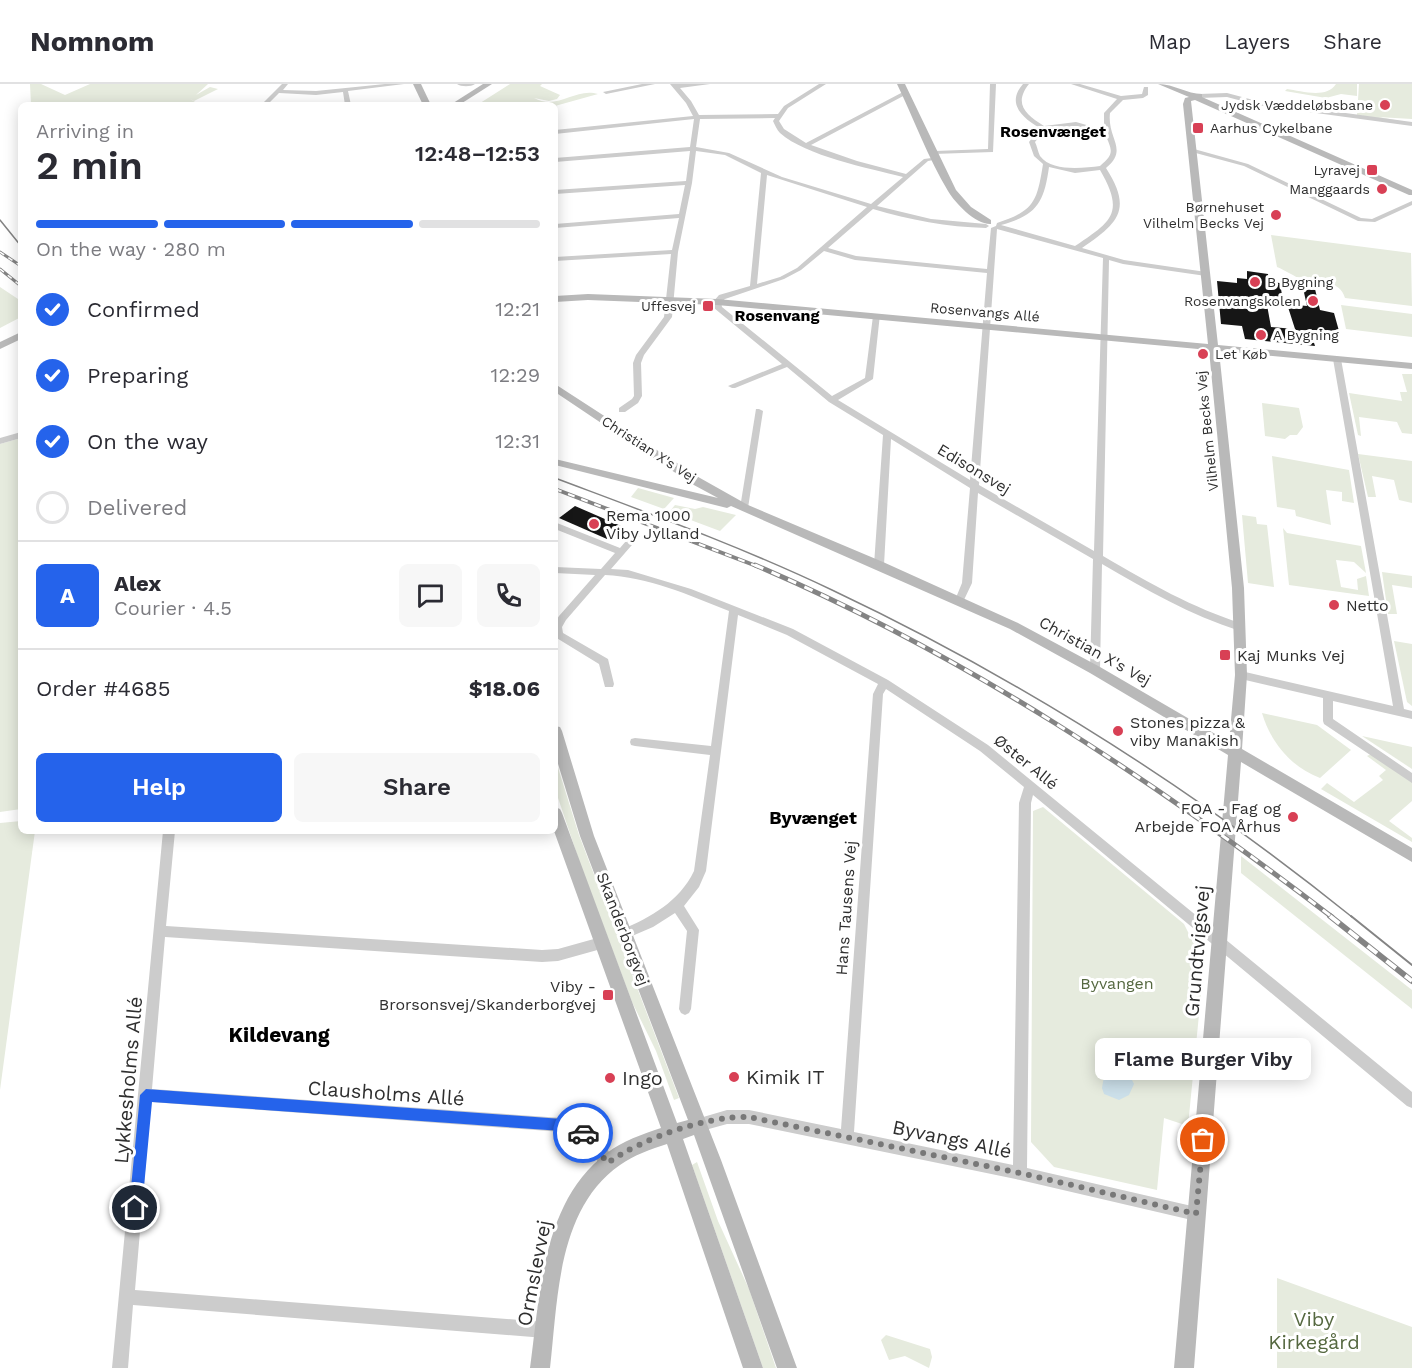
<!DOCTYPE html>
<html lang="en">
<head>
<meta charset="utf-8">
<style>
	body { margin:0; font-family:"Work Sans",sans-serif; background:#f7f7f7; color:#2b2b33; height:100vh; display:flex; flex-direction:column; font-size:22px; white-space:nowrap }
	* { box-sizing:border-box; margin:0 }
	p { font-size:20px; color:#7c7c81 }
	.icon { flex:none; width:33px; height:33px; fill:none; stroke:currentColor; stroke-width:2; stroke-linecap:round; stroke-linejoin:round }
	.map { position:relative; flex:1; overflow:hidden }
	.side { position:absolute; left:18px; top:18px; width:540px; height:732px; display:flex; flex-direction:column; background:#fff; border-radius:9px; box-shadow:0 3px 15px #0003 }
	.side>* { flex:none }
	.pin { position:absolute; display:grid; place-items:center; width:51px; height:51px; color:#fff; margin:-26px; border:3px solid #fff; border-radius:50%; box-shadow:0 2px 6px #0007 }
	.courier { position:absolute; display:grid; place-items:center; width:60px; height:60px; margin:-30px; border:4px solid #2563eb; border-radius:50%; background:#fff; color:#222; box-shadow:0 2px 8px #0007 }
	.bubble { position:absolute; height:42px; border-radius:9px; background:#fff; box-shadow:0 3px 15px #0003; font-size:20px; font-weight:600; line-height:42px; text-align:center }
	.overview em { font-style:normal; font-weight:600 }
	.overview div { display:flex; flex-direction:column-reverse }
	.overview { display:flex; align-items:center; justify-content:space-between; height:102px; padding:0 18px }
	h1 { font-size:39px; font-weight:600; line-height:45px }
	.bar { display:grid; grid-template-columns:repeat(4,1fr); gap:9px 6px; align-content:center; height:72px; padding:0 18px }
	.bar i { height:8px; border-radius:4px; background:#e1e1e2 }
	.bar .selected { background:#2563eb }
	.bar p { grid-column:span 4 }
	.line { display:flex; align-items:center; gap:15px; padding:0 18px; border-top:2px solid #e1e1e2 }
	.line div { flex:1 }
	.round { display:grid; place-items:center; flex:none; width:63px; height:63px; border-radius:9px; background:#f7f7f7 }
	ol { padding:0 18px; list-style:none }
	li { display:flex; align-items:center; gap:18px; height:66px }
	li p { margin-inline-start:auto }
	li .icon { padding:6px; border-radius:50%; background:#2563eb; color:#fff; stroke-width:4 }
	li:last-child { color:#7c7c81 }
	li i { width:33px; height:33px; border:3px solid #e1e1e2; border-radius:50% }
	.primary-button { display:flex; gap:12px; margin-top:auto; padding:12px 18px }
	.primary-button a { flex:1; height:69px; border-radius:9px; background:#2563eb; color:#fff; font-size:24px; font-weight:600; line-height:69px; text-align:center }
	.primary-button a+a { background:#f7f7f7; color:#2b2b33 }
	header { display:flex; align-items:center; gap:36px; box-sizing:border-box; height:84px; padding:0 30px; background:#fff; border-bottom:2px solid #e1e1e2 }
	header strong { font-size:28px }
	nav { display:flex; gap:33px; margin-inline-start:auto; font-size:21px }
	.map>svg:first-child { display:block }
</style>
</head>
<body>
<header>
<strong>Nomnom</strong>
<nav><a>Map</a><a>Layers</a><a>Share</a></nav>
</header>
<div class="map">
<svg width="1412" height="1284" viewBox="0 0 1412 1284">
	<rect width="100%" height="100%" fill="#fff"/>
	<!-- green -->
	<g fill="#e6ebde">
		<polygon points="30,0 41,0 65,11 90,0 208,0 196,11 210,3 218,5 194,17 190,15 195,18 178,21 31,21"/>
		<path d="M510,0H542L540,2L560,11L557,15L549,17L534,14C558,27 575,3 598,10L555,22L477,21Z"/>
		<path d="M1336,0H1357V12L1341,10L1326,14L1285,7L1287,5C1301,7 1327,15 1336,0Z"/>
		<polygon points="1359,0 1412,0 1412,35 1378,33 1412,39 1247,15 1357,31"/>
		<path d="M1271,151L1411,169L1412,222L1345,214C1340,195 1319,200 1303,196C1295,193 1285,186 1277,183Z"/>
		<polygon points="0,203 21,217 21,233 0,244"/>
		<polygon points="1341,221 1412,230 1412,253 1346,245"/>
		<polygon points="1402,290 1412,290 1412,350 1402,349 1397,338 1359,333 1361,352 1358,351 1349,309 1402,317 1400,308 1407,308"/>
		<polygon points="1262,319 1299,324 1303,343 1297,351 1290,351 1285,355 1265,352"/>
		<polygon points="21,354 21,725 0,728 0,360"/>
		<polygon points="1358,370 1412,377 1412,419 1399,416 1394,396 1372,392 1376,413 1368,413"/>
		<polygon points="1272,372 1349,386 1354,419 1342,417 1342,408 1326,406 1331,441 1296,432 1295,426 1277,423"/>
		<polygon points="638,404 674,414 664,425 631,413"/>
		<polygon points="675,421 695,425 703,423 736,431 720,447 672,429 670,427"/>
		<polygon points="1242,431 1256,433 1257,440 1267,441 1274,503 1248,499"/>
		<polygon points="1283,444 1287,449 1361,462 1366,489 1354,478 1336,476 1341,503 1358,506 1357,495 1366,492 1369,512 1289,501"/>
		<polygon points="1382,488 1412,492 1412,504 1392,501 1397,530 1388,530"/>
		<polygon points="1394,557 1412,560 1412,622 1407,618"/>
		<path d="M1262,629L1317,641L1351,666L1320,694C1291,683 1271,659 1262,629Z"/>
		<polygon points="1362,652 1412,663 1412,685"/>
		<polygon points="1371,670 1412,696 1412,717 1389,737 1412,754 1412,758 1321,705 1327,699 1354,718 1383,696 1379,692 1386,686 1367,672"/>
		<polygon points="555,674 579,751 679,1014 674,1016 656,967 632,918 582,785 555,705"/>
		<polygon points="1043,723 1184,840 1204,880 1188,1042 1164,1034 1157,1106 1054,1083 1031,1058 1033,727"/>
		<polygon points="21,737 21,747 35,747 0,1006 0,739"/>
		<polygon points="1241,772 1412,906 1412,925 1241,789"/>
		<polygon points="697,1078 718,1137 749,1205 776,1284 763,1284 692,1081"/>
		<polygon points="1277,1194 1412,1243 1412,1284 1277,1284"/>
		<polygon points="886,1251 930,1265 932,1273 929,1284 905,1272 889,1276 881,1256"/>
	</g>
	<!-- water -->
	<polygon fill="#cce0ea" points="1115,980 1127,986 1134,1000 1129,1011 1119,1016 1104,1010 1102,1004 1105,987"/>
	<!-- building -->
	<g fill="#161616">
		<polygon points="1247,187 1268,190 1269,198 1280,199 1284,223 1267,221 1271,243 1295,245 1287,220 1307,222 1303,204 1315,205 1320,226 1334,229 1339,247 1310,246 1315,262 1245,255 1242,242 1221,240 1217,197 1237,199 1237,194 1247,195"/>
		<polygon points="575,422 621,442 607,455 559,434"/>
	</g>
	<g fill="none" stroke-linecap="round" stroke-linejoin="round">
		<!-- street -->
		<g fill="#ccc" fill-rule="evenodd">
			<polygon points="282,0 288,0 283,6 316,7 385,0 404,0 348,7 351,21 345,21 343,8 316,11 279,9 267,21 261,21"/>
			<path d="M457,0H475C471,3 461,3 457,0Z"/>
			<polygon points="642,0 655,0 606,10 603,8"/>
			<path d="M670,0H710L680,4L691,17L699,31L778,30L784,22L819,0H826L788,24L779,37L784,45L806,59L903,8H907V10L811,61L857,77L906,90L924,75L939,73V75L928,77L877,122L931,135L986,140L989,142L986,144C947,143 910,136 873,125L828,164L856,172L987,185L991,144L996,142L997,139C1034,127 1037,118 1043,80L1034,72L1029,58L1040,44C1022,34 1006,19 1023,0H1029C1013,20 1026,31 1044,42L1076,38L1104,46V29L1117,15L1071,0H1080L1121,12L1142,10L1144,3H1148V11L1143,14L1123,16L1110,29C1107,55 1129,65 1106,84C1133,126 1118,139 1082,164L1124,176L1206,188L1210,190L1206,192L1123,180L1109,176L1103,472C1151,500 1191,523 1243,540L1245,543L1243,546L1240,547C1190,531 1147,506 1102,480L1100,586L1095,590L1091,589L1090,586L1093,475L978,409L972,499L963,518H957L955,516L962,499L970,404L891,355L884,481L879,484L876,483L874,481L883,351L829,318L787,283L735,304H732L728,302L782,280L714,224L713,218L719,211L750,202L761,89L725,71L696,67L692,99L678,168L672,233L644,271L641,279L642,312L638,319L625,328H619V324L632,315L634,312L633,279L636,271L664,233L671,170L555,177V173L672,166L679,134L555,144V140L679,130L685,101L555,110V106L686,97L690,67L555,78V74L690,63L694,35L555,50V46L693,32L686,19ZM775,34L773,37C775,41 777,46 780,49C806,72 868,84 903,93L871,120L782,93L729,69L696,63L700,35ZM1076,42L1105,50C1112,66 1115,70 1100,82C1083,84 1052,88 1040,72C1038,68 1037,62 1035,58L1045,46ZM1049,83L1075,89L1100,86C1125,129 1112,137 1075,162L1001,141C1037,131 1044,119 1049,83ZM767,91L867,123L797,184L780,193L757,200ZM997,145L1103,174L1094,467L979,401ZM824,167L855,176L987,189L970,396L838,316L873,295L880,230L873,232L865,294L832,312L722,223L721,218L725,215L784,195L801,186Z"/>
			<polygon points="990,0 996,0 993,68 933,70 932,69 935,67 988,65"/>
			<polygon points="1227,9 1257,17 1412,38 1412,42 1257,21 1227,13 1199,14 1196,12 1199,10"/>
			<polygon points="1194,65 1248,80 1361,134 1372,135 1412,117 1412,121 1375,138 1358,137 1244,82 1192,68 1191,67"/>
			<polygon points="1334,273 1341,275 1404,625 1412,627 1412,635 1333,617 1333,635 1412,689 1412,699 1324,640 1323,637 1323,614 1241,595 1236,591 1241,587 1393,622 1333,275"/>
			<polygon points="756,325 759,325 763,327 748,424 744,427 740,424"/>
			<polygon points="21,348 21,354 0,360 0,354"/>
			<path d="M557,439L620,464L632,450H638L640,452L638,454L611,485L628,486L691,505L793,545L888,596L988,661L1412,1008V1024L1407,1022L1033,711L1031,719L1027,1084L1196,1123L1201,1125L1203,1130L1201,1135L1196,1137L1020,1096L749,1040H727L698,1048L693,1046L691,1041L693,1036L727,1026H749L841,1045L873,610L878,600L787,551L738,531L706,787L699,803L684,822L699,846L691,925L689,929L685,931L681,929L679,925L687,847L675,829L653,843L625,855L621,854L619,850L621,846C651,833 679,818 694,787L710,671L635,662L631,661L630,658L631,655L635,654L711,662L729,527C689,511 648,493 605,491L566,536L562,543L563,549L608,575L614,600L613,603H605L599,580L555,553V538L559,532L595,491L555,489V483L601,485L615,469L555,445V440ZM886,605L980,667L1024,703L1019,719L1013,1081L854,1048L883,610Z"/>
			<path d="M163,747H175L166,842L542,866L558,865L601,853L605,855L607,859L605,863L601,865L558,877L542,878L165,853L152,1005L562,1034C584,1041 606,1057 615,1079L613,1084L608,1086C601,1083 598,1078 594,1072C585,1061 576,1052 562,1048L151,1018L135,1206L545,1238L550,1241L553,1246L550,1251L545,1254L133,1221L128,1284H112Z"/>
		</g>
		<!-- secondary -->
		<g fill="#b9b9b9" fill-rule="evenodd">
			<polygon points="413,0 421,0 431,21 423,21"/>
			<polygon points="483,0 492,0 459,21 450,21"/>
			<path d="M897,0H905L956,106L971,123L991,136V140C976,141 955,119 948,107C929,76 913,33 897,0Z"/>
			<path d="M1158,0C1174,0 1187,10 1202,10V13L1412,106V111H1409L1195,16L1191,17L1218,261L1412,279V285L1219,267L1244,504L1247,591L1242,665L1412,764V778L1241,678L1194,1284H1174L1228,671L1090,589L1010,545L731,422L727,424L555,381V375L718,414L692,400L555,308V300L700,394L748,421L883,478L1018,539L1100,583L1229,658L1235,591L1232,504L1209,266L717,221L588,216L555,218V212L588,210L717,215L1208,260L1183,20L1185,14L1189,13Z"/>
			<polygon points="21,248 21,255 0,265 0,258"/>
			<path d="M555,642L560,643L562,647L594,752L721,1076L797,1284H777L694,1051L683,1055L763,1284H743L667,1060C651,1065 634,1071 620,1081C557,1125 558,1215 550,1284H530C540,1211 542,1117 607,1069C622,1057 643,1050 661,1044L554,747L555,723L560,725L562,729L677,1039L688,1036L580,752L555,670Z"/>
		</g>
		<!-- tram-far1 -->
		<g stroke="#848484" stroke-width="1.5">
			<polyline points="0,136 21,162"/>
			<path d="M555,394C648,429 742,463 832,506C1018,594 1192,704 1352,833"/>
		</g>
		<!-- tram -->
		<polyline stroke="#848484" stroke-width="2" points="1351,832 1412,881"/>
		<defs>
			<g id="rail-far3">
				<polyline points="0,168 21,182"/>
				<polyline points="0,185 21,202"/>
			</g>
			<polyline id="rail-far2" points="555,405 759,483"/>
			<path id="rail-far1" d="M755,481C964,570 1153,696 1332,833"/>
			<polyline id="rail" points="1330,832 1412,897"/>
		</defs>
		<!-- rail-far3 casing -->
		<use href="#rail-far3" stroke="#848484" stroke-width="3"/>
		<!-- rail-far2 casing -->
		<use href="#rail-far2" stroke="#848484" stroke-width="4"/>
		<!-- rail-far1 casing -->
		<use href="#rail-far1" stroke="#848484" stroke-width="5"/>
		<!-- rail casing -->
		<use href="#rail" stroke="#848484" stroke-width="6"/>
		<!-- rail-far3 -->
		<use href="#rail-far3" stroke="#fff" stroke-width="1.5" stroke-dasharray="5" stroke-linecap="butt"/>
		<!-- rail-far2 -->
		<use href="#rail-far2" stroke="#fff" stroke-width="2" stroke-dasharray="7" stroke-linecap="butt"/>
		<!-- rail-far1 -->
		<use href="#rail-far1" stroke="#fff" stroke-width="3" stroke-dasharray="9" stroke-linecap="butt"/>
		<!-- rail -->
		<use href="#rail" stroke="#fff" stroke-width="4" stroke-dasharray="12" stroke-linecap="butt"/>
	</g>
	<!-- route -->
	<polygon fill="#2563eb" points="146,1005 562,1035 588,1045 590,1049 583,1055 562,1047 152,1018 142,1124 135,1130 129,1124 140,1011"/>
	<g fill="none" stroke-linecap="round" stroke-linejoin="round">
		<!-- done -->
		<path stroke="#787878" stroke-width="6" stroke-dasharray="0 10.8" d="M583,1049L608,1079C640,1055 709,1031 749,1033L1020,1089L1196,1130L1203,1056"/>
	</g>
	<!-- markers -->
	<g fill="#d84055" stroke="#fff" stroke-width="2">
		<circle cx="1385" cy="21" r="6"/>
		<rect x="1192" y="38" width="12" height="12" rx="3"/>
		<rect x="1366" y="80" width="12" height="12" rx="3"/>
		<circle cx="1382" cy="105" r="6"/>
		<circle cx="1276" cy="131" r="6"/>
		<circle cx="1255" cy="198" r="6"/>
		<circle cx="1313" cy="217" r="6"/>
		<rect x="702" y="216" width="12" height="12" rx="3"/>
		<circle cx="1261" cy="251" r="6"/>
		<circle cx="1203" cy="270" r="6"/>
		<circle cx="594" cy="440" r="6"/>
		<circle cx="1334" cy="521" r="6"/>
		<rect x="1219" y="565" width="12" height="12" rx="3"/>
		<circle cx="1118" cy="647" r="6"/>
		<circle cx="1293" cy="733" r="6"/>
		<rect x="602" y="905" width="12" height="12" rx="3"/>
		<circle cx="734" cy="993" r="6"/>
		<circle cx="610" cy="994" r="6"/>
	</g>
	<g text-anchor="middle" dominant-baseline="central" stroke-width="6" stroke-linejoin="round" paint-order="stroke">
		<!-- far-poi labels -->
		<g font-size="14" fill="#2f2f2f" stroke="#fff" text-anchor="end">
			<text x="1373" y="21">Jydsk Væddeløbsbane</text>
			<text x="1210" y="44" text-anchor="start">Aarhus Cykelbane</text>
			<text x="1360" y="86">Lyravej</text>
			<text x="1370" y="105">Manggaards</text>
			<text x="1264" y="123">Børnehuset<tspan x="1264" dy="16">Vilhelm Becks Vej</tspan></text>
			<text x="1267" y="198" text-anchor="start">B Bygning</text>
			<text x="1301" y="217">Rosenvangskolen</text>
			<text x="696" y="222">Uffesvej</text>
			<text x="1273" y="251" text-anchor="start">A Bygning</text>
			<text x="1215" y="270" text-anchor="start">Let Køb</text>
		</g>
		<!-- far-street labels -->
		<g font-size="14" fill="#2f2f2f" stroke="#fff">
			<text transform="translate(985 228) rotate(5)">Rosenvangs Allé</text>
			<text transform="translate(1207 347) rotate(-96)">Vilhelm Becks Vej</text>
			<text transform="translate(649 365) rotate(33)">Christian X's Vej</text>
		</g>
		<!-- far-quarter labels -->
		<g font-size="16" font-weight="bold" fill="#000" stroke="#fff">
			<text x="1053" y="47">Rosenvænget</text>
			<text x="777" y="231">Rosenvang</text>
		</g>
		<!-- street labels -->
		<g font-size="16" fill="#2f2f2f" stroke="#fff">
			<text transform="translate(974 385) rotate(31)">Edisonsvej</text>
			<text transform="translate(1095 567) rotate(29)">Christian X's Vej</text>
			<text transform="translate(1026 678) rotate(39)">Øster Allé</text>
			<text transform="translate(846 824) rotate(-86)">Hans Tausens Vej</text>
			<text transform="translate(623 845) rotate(69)">Skanderborgvej</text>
		</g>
		<!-- poi labels -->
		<g font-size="16" fill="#2f2f2f" stroke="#fff" text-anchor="start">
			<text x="606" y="431">Rema 1000<tspan x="606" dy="18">Viby Jylland</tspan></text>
			<text x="1346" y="521">Netto</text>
			<text x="1237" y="571">Kaj Munks Vej</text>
			<text x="1130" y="638">Stones pizza &amp;<tspan x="1130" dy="18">viby Manakish</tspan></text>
			<text x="1281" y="724" text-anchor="end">FOA - Fag og<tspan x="1281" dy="18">Arbejde FOA Århus</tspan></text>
			<text x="596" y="902" text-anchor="end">Viby -<tspan x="596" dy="18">Brorsonsvej/Skanderborgvej</tspan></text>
		</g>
		<!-- park labels -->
		<g font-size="16" fill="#556840" stroke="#fff">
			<text x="1117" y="899">Byvangen</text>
		</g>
		<!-- neighbourhood labels -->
		<g font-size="18" font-weight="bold" fill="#000" stroke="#fff">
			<text x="813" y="733">Byvænget</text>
		</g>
		<!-- near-street labels -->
		<g font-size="20" fill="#2f2f2f" stroke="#fff">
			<text transform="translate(1197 867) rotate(-85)">Grundtvigsvej</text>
			<text transform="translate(128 996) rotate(-85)">Lykkesholms Allé</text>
			<text transform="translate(386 1009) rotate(4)">Clausholms Allé</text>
			<text transform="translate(952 1055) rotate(12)">Byvangs Allé</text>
			<text transform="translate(534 1189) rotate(-79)">Ormslevvej</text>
		</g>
		<!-- near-poi labels -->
		<g font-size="20" fill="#2f2f2f" stroke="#fff" text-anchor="start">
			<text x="746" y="993">Kimik IT</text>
			<text x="622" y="994">Ingo</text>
		</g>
		<!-- near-park labels -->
		<g font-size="20" fill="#556840" stroke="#fff">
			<text x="1314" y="1235">Viby<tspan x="1314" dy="23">Kirkegård</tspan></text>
		</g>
		<!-- near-neighbourhood labels -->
		<g font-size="21" font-weight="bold" fill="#000" stroke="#fff">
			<text x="279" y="950">Kildevang</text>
		</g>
	</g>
</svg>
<div class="pin" style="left:1203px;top:1056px;background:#ea580c"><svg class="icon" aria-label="bag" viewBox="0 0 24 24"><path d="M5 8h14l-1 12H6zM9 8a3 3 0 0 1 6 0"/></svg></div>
<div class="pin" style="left:135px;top:1124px;background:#1f2937"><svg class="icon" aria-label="home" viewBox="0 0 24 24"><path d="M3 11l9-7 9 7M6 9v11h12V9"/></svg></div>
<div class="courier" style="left:583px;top:1049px"><svg class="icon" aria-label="car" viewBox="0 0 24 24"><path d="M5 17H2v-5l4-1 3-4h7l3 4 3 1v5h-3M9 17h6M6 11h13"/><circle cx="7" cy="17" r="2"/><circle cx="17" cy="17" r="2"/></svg></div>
<div class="bubble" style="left:1095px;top:954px;width:216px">Flame Burger Viby</div>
<section class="side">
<div class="overview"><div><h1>2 min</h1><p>Arriving in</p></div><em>12:48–12:53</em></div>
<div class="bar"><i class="selected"></i><i class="selected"></i><i class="selected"></i><i></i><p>On the way · 280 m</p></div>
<ol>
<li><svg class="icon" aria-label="check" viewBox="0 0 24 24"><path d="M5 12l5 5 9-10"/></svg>Confirmed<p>12:21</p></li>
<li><svg class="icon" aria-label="check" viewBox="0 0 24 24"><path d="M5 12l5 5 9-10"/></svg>Preparing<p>12:29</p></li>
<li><svg class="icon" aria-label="check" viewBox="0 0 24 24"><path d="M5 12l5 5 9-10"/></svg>On the way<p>12:31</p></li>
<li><i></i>Delivered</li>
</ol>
<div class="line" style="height:108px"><b class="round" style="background:#2563eb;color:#fff">A</b><div><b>Alex</b><p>Courier · 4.5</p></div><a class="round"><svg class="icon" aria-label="chat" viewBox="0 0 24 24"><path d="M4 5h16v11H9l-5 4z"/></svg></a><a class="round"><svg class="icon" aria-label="phone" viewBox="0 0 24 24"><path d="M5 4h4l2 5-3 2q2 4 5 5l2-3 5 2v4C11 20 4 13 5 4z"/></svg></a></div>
<div class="line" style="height:78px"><div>Order #4685</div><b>$18.06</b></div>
<div class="primary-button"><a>Help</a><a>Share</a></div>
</section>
</div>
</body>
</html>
